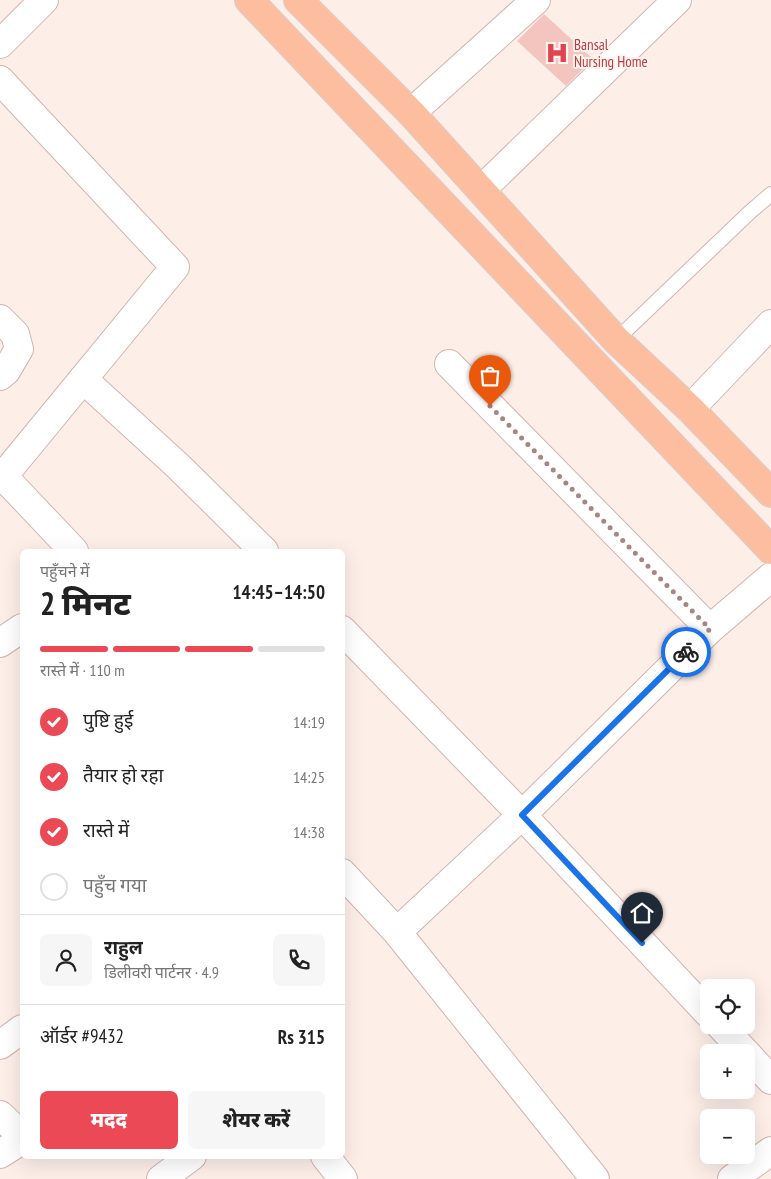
<!DOCTYPE html>
<html lang="hi">
<head>
<meta charset="utf-8">
<style>
	body { margin:0; font-family:"PT Sans Narrow","Noto Sans Devanagari",sans-serif; background:#f6f6f6; color:#222; height:100vh; display:flex; flex-direction:column; font-size:19px; white-space:nowrap }
	* { box-sizing:border-box; margin:0 }
	p { font-size:16px; color:#767676 }
	.icon { flex:none; width:28px; height:28px; fill:none; stroke:currentColor; stroke-width:2; stroke-linecap:round; stroke-linejoin:round }
	.map { position:relative; flex:1; overflow:hidden }
	.sheet { position:absolute; left:20px; top:549px; width:325px; height:610px; display:flex; flex-direction:column; background:#fff; border-radius:8px; box-shadow:0 5px 20px #0002 }
	.sheet>* { flex:none }
	.buttons { position:absolute; left:700px; top:979px; display:grid; gap:10px }
	.buttons a { display:grid; place-items:center; width:55px; height:55px; border-radius:8px; background:#fff; box-shadow:0 5px 20px #0002; font-size:25px }
	.pin { position:absolute; display:grid; place-items:center; width:42px; height:42px; color:#fff; margin:-51px -21px; border-radius:50% 50% 50% 0; rotate:-45deg; box-shadow:0 0 5px #0007 }
	.pin .icon { rotate:45deg }
	.courier { position:absolute; display:grid; place-items:center; width:50px; height:50px; margin:-25px; border:4px solid #1a73e8; border-radius:50%; background:#fff; color:#222; box-shadow:0 1px 6px #0007 }
	.head em { font-style:normal; font-weight:800 }
	.head div { display:flex; flex-direction:column-reverse }
	.head { display:flex; align-items:center; justify-content:space-between; height:85px; padding:0 20px }
	h1 { font-size:32px; font-weight:800; line-height:38px }
	.bar { display:grid; grid-template-columns:repeat(4,1fr); gap:8px 5px; align-content:center; height:60px; padding:0 20px }
	.bar i { height:6px; border-radius:4px; background:#e0e0e0 }
	.bar .current { background:#ea4955 }
	.bar p { grid-column:span 4 }
	.line { display:flex; align-items:center; gap:12px; padding:0 20px; border-top:1px solid #e0e0e0 }
	.line div { flex:1 }
	.round { display:grid; place-items:center; flex:none; width:52px; height:52px; border-radius:8px; background:#f6f6f6 }
	ol { padding:0 20px; list-style:none }
	li { display:flex; align-items:center; gap:15px; height:55px }
	li p { margin-inline-start:auto }
	li .icon { padding:5px; border-radius:50%; background:#ea4955; color:#fff; stroke-width:4 }
	li:last-child { color:#767676 }
	li i { width:28px; height:28px; border:2px solid #e0e0e0; border-radius:50% }
	.cta { display:flex; gap:10px; margin-top:auto; padding:10px 20px }
	.cta a { flex:1; height:58px; border-radius:8px; background:#ea4955; color:#fff; font-size:20px; font-weight:800; line-height:58px; text-align:center }
	.cta a+a { background:#f6f6f6; color:#222 }
	.map>svg:first-child { display:block }
</style>
</head>
<body>
<div class="map">
<svg width="771" height="1179" viewBox="0 0 771 1179">
	<rect width="100%" height="100%" fill="#fdeee8"/>
	<!-- building -->
	<polygon fill="#f4c4be" points="544,14 593,59 566,86 517,41"/>
	<g fill="none" stroke-linecap="round" stroke-linejoin="round">
		<defs>
			<polyline id="lane" points="616,340 750,212 771,194"/>
			<g id="street">
				<polyline points="0,44 44,0"/>
				<polyline points="0,80 175,267 0,480"/>
				<polyline points="411,113 536,0"/>
				<polyline points="481,190 677,0"/>
				<polyline points="0,319 15,334 19,349 6,371 0,376"/>
				<polyline points="449,364 710,629"/>
				<polyline points="83,379 179,467 264,551"/>
				<polyline points="690,409 771,324"/>
				<polyline points="0,473 74,551"/>
				<polyline points="342,630 522,815 709,1014"/>
				<polyline points="0,643 22,628"/>
				<polyline points="342,873 397,932 595,1179"/>
				<polyline points="397,932 522,815 710,629 771,577"/>
				<polyline points="720,1025 745,1052"/>
				<polyline points="0,1045 22,1029"/>
				<polyline points="746,1053 771,1080"/>
				<polyline points="0,1115 22,1136"/>
				<polyline points="0,1154 22,1140"/>
				<polyline points="325,1156 343,1179"/>
				<polyline points="161,1179 192,1156"/>
				<polyline points="732,1179 771,1151"/>
			</g>
			<g id="primary">
				<polyline points="249,0 771,550"/>
				<polyline points="298,0 411,113 616,340 690,409 771,493"/>
			</g>
		</defs>
		<!-- lane casing -->
		<use href="#lane" stroke="#d2b4af" stroke-width="16"/>
		<!-- street casing -->
		<use href="#street" stroke="#d2b4af" stroke-width="30"/>
		<!-- primary casing -->
		<use href="#primary" stroke="#d9cdcc" stroke-width="30"/>
		<!-- lane -->
		<use href="#lane" stroke="#fff" stroke-width="14"/>
		<!-- street -->
		<use href="#street" stroke="#fff" stroke-width="28"/>
		<!-- primary -->
		<use href="#primary" stroke="#fdbe9f" stroke-width="28"/>
	</g>
	<g fill="none" stroke-linecap="round" stroke-linejoin="round">
		<!-- done -->
		<polyline stroke="#a78581" stroke-width="5" stroke-dasharray="0 9" points="490,406 710,629 686,652"/>
		<!-- route -->
		<polyline stroke="#1a73e8" stroke-width="6" points="642,943 522,815 686,652"/>
	</g>
	<!-- icons -->
	<defs>
		<symbol id="hospital-bare" viewBox="-9 -9 18 18"><path d="M-5-5h3v3.5h4V-5h3V5h-3V1.5h-4V5h-3Z" fill="#e0444e" stroke="#fff4ef" stroke-width="2.5" paint-order="stroke"/></symbol>
	</defs>
	<g fill-rule="evenodd">
		<use href="#hospital-bare" x="541" y="37" width="32" height="32"/>
	</g>
	<g text-anchor="middle" dominant-baseline="central" stroke-width="4" stroke-linejoin="round" paint-order="stroke">
		<!-- health labels -->
		<g font-size="15" fill="#be3a42" stroke="#fff4ef" text-anchor="start">
			<text x="574" y="44">Bansal<tspan x="574" dy="17">Nursing Home</tspan></text>
		</g>
	</g>
</svg>
<div class="buttons">
<a><svg class="icon" aria-label="locate" viewBox="0 0 24 24"><circle cx="12" cy="12" r="6"/><path d="M12 2v4M12 18v4M2 12h4M18 12h4"/></svg></a>
<a>+</a>
<a>−</a>
</div>
<div class="pin" style="left:490px;top:406px;background:#ea580c"><svg class="icon" aria-label="bag" viewBox="0 0 24 24"><path d="M5 8h14l-1 12H6zM9 8a3 3 0 0 1 6 0"/></svg></div>
<div class="pin" style="left:642px;top:943px;background:#1f2937"><svg class="icon" aria-label="home" viewBox="0 0 24 24"><path d="M3 11l9-7 9 7M6 9v11h12V9"/></svg></div>
<div class="courier" style="left:686px;top:652px"><svg class="icon" aria-label="bike" viewBox="0 0 24 24"><circle cx="6" cy="16" r="4"/><circle cx="18" cy="16" r="4"/><path d="M6 16l4-8h5l3 8M10 8l3 8H6M13 5h3"/></svg></div>
<section class="sheet">
<div class="head"><div><h1>2 मिनट</h1><p>पहुँचने में</p></div><em>14:45–14:50</em></div>
<div class="bar"><i class="current"></i><i class="current"></i><i class="current"></i><i></i><p>रास्ते में · 110 m</p></div>
<ol>
<li><svg class="icon" aria-label="check" viewBox="0 0 24 24"><path d="M5 12l5 5 9-10"/></svg>पुष्टि हुई<p>14:19</p></li>
<li><svg class="icon" aria-label="check" viewBox="0 0 24 24"><path d="M5 12l5 5 9-10"/></svg>तैयार हो रहा<p>14:25</p></li>
<li><svg class="icon" aria-label="check" viewBox="0 0 24 24"><path d="M5 12l5 5 9-10"/></svg>रास्ते में<p>14:38</p></li>
<li><i></i>पहुँच गया</li>
</ol>
<div class="line" style="height:90px"><a class="round"><svg class="icon" aria-label="person" viewBox="0 0 24 24"><circle cx="12" cy="8" r="4"/><path d="M4 21q1-7 8-7t8 7"/></svg></a><div><b>राहुल</b><p>डिलीवरी पार्टनर · 4.9</p></div><a class="round"><svg class="icon" aria-label="phone" viewBox="0 0 24 24"><path d="M5 4h4l2 5-3 2q2 4 5 5l2-3 5 2v4C11 20 4 13 5 4z"/></svg></a></div>
<div class="line" style="height:65px"><div>ऑर्डर #9432</div><b>Rs 315</b></div>
<div class="cta"><a>मदद</a><a>शेयर करें</a></div>
</section>
</div>
</body>
</html>
